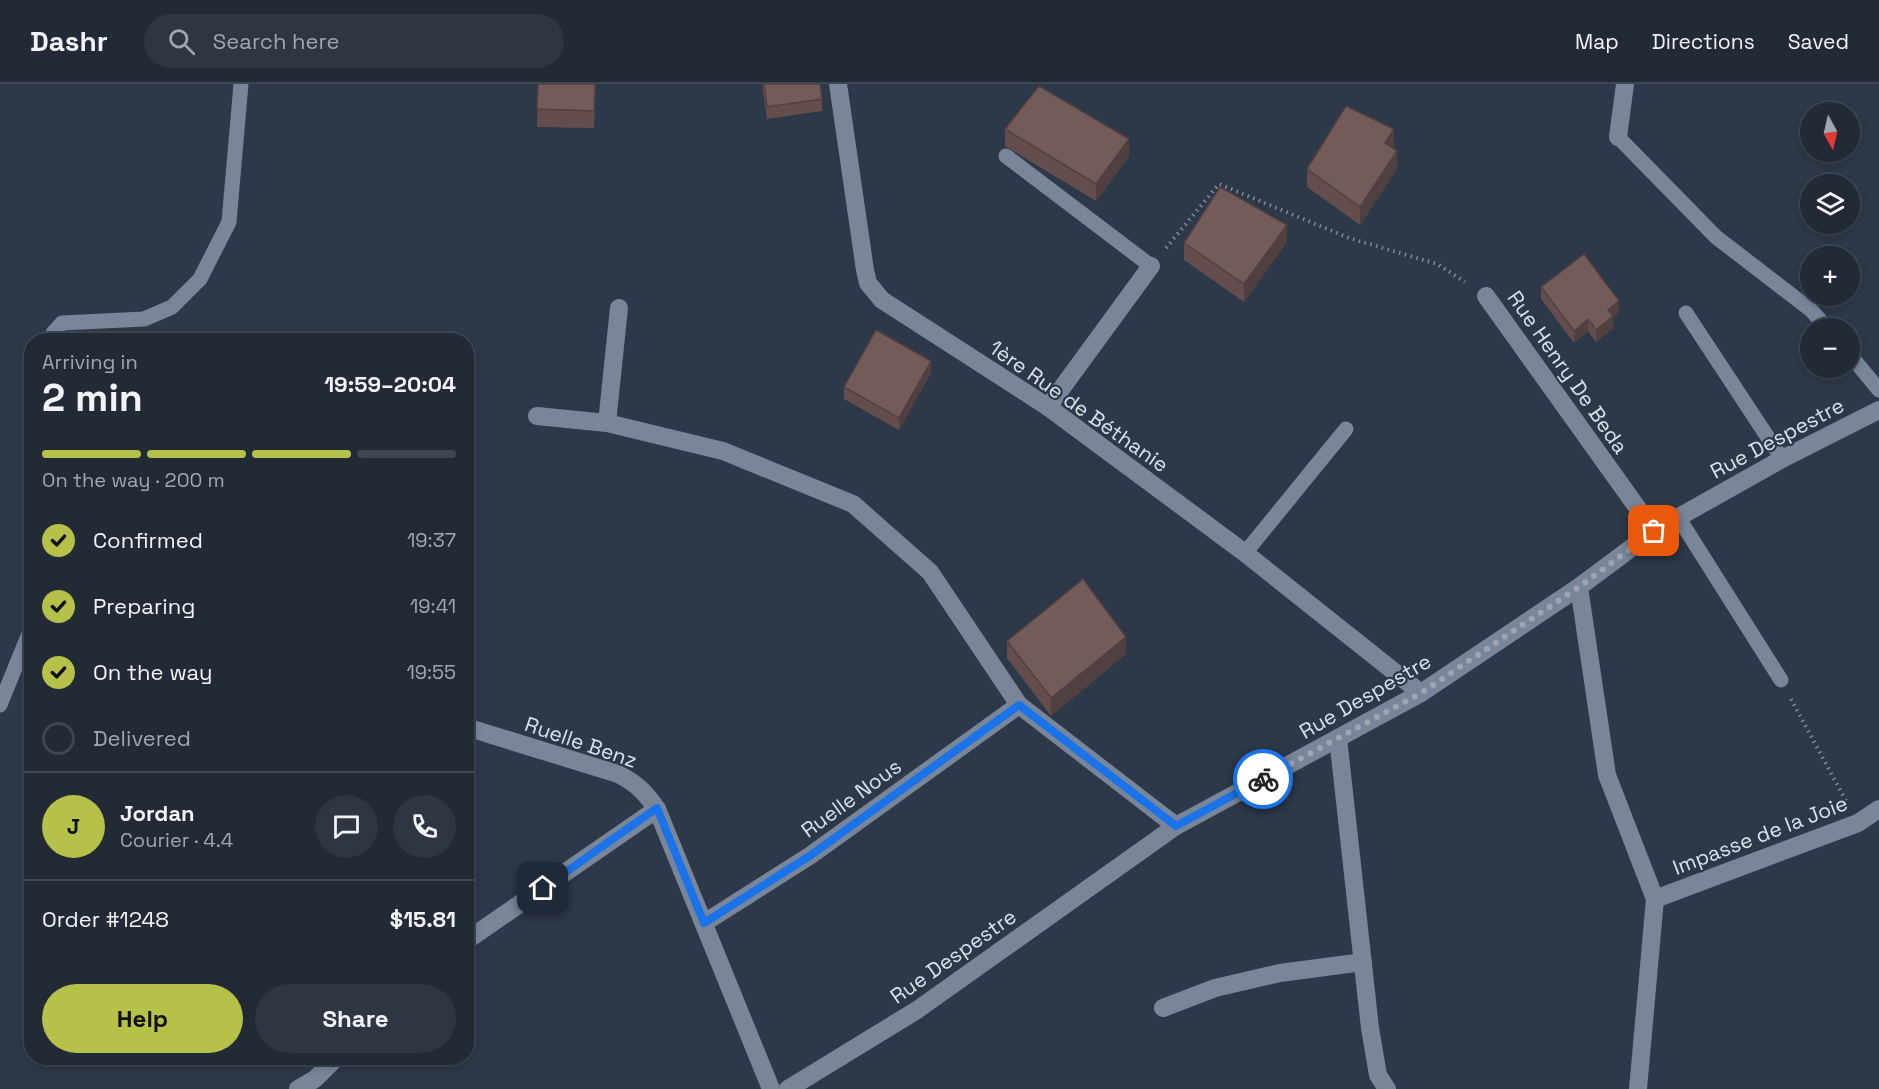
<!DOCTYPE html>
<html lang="en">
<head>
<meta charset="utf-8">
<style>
	body { margin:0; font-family:"Space Grotesk",sans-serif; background:#2e3642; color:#f1f3f6; height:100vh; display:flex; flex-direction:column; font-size:22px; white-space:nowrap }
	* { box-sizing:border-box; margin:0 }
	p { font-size:20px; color:#a2a7ad }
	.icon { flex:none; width:33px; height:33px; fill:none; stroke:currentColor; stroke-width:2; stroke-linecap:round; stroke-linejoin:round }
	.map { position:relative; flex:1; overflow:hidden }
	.panel { position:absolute; left:24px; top:249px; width:450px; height:732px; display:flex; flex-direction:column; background:#222a36; border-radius:24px; box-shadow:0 3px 9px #0003,0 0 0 2px #3f4651 }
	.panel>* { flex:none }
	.needle { width:39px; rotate:172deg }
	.tools { position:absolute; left:1800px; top:18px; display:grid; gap:12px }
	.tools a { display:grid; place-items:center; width:60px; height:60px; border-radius:50%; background:#222a36; box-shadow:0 3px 9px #0003,0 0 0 2px #3f4651; font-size:30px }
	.pin { position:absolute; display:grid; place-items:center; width:51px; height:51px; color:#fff; margin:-26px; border-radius:12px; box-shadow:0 3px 9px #0006 }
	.courier { position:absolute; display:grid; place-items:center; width:60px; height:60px; margin:-30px; border:4px solid #1a73e8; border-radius:50%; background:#fff; color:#222; box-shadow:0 2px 8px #0007 }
	.summary em { font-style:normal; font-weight:700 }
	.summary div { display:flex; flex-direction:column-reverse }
	.summary { display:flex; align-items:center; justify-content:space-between; height:102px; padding:0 18px }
	h1 { font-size:39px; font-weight:700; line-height:45px }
	.bar { display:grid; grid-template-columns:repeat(4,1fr); gap:9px 6px; align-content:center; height:72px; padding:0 18px }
	.bar i { height:8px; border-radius:4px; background:#3f4651 }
	.bar .selected { background:#b6c149 }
	.bar p { grid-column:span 4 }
	.line { display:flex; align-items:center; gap:15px; padding:0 18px; border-top:2px solid #3f4651 }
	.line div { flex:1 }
	.round { display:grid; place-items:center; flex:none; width:63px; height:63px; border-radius:32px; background:#2e3642 }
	ol { padding:0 18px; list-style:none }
	li { display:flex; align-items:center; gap:18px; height:66px }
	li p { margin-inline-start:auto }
	li .icon { padding:6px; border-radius:50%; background:#b6c149; color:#111; stroke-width:4 }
	li:last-child { color:#a2a7ad }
	li i { width:33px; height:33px; border:3px solid #3f4651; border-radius:50% }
	.button { display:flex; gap:12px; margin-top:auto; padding:12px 18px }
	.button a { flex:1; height:69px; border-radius:36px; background:#b6c149; color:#111; font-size:24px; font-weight:700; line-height:69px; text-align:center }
	.button a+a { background:#2e3642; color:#f1f3f6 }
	header { display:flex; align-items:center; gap:36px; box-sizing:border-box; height:84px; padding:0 30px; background:#222a36; border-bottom:2px solid #3f4651 }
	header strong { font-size:28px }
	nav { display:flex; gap:33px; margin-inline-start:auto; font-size:21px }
	.search { width:420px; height:54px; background:#2e3642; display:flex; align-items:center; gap:15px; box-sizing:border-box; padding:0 21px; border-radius:33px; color:#a2a7ad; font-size:22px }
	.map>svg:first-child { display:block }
</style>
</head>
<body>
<header>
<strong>Dashr</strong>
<div class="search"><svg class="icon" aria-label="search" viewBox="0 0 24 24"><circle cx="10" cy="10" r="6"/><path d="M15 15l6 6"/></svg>Search here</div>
<nav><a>Map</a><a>Directions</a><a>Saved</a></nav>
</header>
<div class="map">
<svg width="1879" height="1005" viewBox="0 0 1879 1005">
	<rect width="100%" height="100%" fill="#2d3848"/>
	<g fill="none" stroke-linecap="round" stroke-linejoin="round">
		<!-- path -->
		<g stroke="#818a97" stroke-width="4" stroke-dasharray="1.5 4.5" stroke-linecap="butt">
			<polyline points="1166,164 1219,100 1349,154 1437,180 1465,198"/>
			<polyline points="1791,615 1846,717"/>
		</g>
		<!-- service -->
		<g stroke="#798699" stroke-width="15">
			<polyline points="1618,53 1716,153 1811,226 1827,244"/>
			<polyline points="1006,72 1151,182"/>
			<polyline points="1686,229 1782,375"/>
			<polyline points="51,256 53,249 62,239 144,235 172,223 200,195 229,138 241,0"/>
			<polyline points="1850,271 1879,306"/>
			<polyline points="1678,433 1781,596"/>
			<polyline points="1245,469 1346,345"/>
			<polyline points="0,621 32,542"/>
		</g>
		<!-- minor -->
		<g stroke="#798699" stroke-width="18">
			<polyline points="838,0 865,186 868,199 882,216 1048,323 1245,469 1421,609"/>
			<polyline points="1618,53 1625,0"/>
			<polyline points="1486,212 1654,447"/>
			<polyline points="1048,323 1151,182"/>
			<polyline points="537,332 607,339 723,367 853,420 930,488 1019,621 1176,742"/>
			<polyline points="607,339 619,224"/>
			<polyline points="1579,503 1607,691 1655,815 1638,1005"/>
			<path d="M466,643L618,690C636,699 645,708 657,725L771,1005"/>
			<polyline points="1338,654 1370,944 1378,991 1387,1005"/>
			<polyline points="1655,815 1858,739 1879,725"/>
			<polyline points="704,839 811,771 1019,621"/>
			<polyline points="466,857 657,725"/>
			<polyline points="1163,924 1215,904 1280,889 1363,878"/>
			<polyline points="298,1005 315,995 336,974"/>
			<polyline points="788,1005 917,926 1176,742 1421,609 1579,503 1654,447 1782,375 1879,326"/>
		</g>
	</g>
	<!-- wall -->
	<g fill="#634e4d">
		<polygon points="538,0 596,0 594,44 537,43"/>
		<polygon points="762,0 820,0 822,15 822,27 767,35"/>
		<polygon points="1005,45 1129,72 1096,117 1005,62"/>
		<polygon points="1394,62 1393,64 1397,85 1360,141 1307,103 1307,85"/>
		<polygon points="1287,158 1244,218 1184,176 1184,159"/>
		<polygon points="1541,203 1619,229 1613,234 1613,244 1596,258 1588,247 1574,259 1541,215"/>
		<polygon points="931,289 899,346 844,315 844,303"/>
		<polygon points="1007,557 1126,570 1051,632 1007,574"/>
	</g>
	<!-- shaded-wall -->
	<g fill="#50403f">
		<polygon points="1394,45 1394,62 1385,76 1385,59"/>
		<polygon points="1129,55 1129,72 1096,117 1096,100"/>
		<polygon points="1397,67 1397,85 1360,141 1360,123"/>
		<polygon points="1287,141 1287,158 1244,218 1244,200"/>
		<polygon points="1619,217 1619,229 1613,234 1613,244 1596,258 1596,246 1608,226"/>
		<polygon points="1588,235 1588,247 1574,259 1574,247"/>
		<polygon points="931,277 931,289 899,346 899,334"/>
		<polygon points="470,345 470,362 466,389 466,372"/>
		<polygon points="469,379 469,397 466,408 466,391"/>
		<polygon points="1126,553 1126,570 1051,632 1051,614"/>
	</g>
	<!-- building -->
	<g fill="#735b5a" stroke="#50403f" stroke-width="1.5">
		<polygon points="538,0 595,0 594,27 537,25"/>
		<polygon points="764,0 820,0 822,15 767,23"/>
		<polygon points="1039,2 1129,55 1096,100 1005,45"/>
		<polygon points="1346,22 1394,45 1385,59 1397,67 1360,123 1307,85"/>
		<polygon points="1220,103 1287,141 1244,200 1184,159"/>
		<polygon points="1584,170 1619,217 1608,226 1613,232 1596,246 1588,235 1574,247 1541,203"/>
		<polygon points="876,246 931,277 899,334 844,303"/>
		<polygon points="466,344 470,345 466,372"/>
		<polygon points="466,379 469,379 466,391"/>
		<polygon points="1083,495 1126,553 1051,614 1007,557"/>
	</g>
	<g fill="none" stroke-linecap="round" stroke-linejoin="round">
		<!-- done -->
		<polyline stroke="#9da6b2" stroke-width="6" stroke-dasharray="0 10.8" points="1263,695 1421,609 1579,503 1654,447"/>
		<!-- route -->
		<polyline stroke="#1a73e8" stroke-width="8" points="543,804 657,724 704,839 811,771 1019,621 1176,742 1263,695"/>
	</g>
	<g text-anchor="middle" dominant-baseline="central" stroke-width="4.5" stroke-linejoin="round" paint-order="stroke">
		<!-- street labels -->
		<g font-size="21" fill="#dae1eb" stroke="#2d3848">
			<text transform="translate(1568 288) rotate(55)">Rue Henry De Beda</text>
			<text transform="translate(1079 322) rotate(35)">1ère Rue de Béthanie</text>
			<text transform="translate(1777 354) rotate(-28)">Rue Despestre</text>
			<text transform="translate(1365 612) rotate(-30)">Rue Despestre</text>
			<text transform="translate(581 658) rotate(19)">Ruelle Benz</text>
			<text transform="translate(851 714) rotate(-36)">Ruelle Nous</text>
			<text transform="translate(1760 751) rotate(-21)">Impasse de la Joie</text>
			<text transform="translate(953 872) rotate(-35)">Rue Despestre</text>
		</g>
	</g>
</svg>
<div class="tools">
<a><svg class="needle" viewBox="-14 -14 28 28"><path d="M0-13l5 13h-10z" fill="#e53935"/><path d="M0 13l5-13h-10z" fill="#a2a7ad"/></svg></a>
<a><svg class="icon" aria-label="layers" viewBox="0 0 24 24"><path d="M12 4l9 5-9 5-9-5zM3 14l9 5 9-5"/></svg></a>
<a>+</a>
<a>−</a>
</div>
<div class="pin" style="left:1654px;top:447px;background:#ea580c"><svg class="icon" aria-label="bag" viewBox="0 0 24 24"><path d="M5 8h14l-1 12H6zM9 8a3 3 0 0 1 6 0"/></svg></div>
<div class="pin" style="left:543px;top:804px;background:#1f2937"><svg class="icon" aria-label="home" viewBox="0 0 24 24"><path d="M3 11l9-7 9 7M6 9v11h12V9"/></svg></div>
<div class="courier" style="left:1263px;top:695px"><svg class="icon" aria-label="bike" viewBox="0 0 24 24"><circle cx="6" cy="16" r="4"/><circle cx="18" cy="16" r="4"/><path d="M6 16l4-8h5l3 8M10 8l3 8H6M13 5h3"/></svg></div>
<section class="panel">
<div class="summary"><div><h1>2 min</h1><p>Arriving in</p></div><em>19:59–20:04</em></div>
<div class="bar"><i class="selected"></i><i class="selected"></i><i class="selected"></i><i></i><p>On the way · 200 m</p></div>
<ol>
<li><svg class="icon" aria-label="check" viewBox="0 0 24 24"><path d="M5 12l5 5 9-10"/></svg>Confirmed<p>19:37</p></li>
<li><svg class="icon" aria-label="check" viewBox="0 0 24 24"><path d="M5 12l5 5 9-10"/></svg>Preparing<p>19:41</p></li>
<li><svg class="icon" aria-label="check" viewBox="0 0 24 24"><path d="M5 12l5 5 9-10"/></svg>On the way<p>19:55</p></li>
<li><i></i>Delivered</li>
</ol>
<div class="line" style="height:108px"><b class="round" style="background:#b6c149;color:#111">J</b><div><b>Jordan</b><p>Courier · 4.4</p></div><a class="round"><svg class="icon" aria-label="chat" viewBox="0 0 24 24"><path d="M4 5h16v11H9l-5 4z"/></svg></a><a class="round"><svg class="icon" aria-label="phone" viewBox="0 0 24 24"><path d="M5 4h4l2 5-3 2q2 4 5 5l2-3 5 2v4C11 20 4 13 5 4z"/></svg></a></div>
<div class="line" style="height:78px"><div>Order #1248</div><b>$15.81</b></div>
<div class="button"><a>Help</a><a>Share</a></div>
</section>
</div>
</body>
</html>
